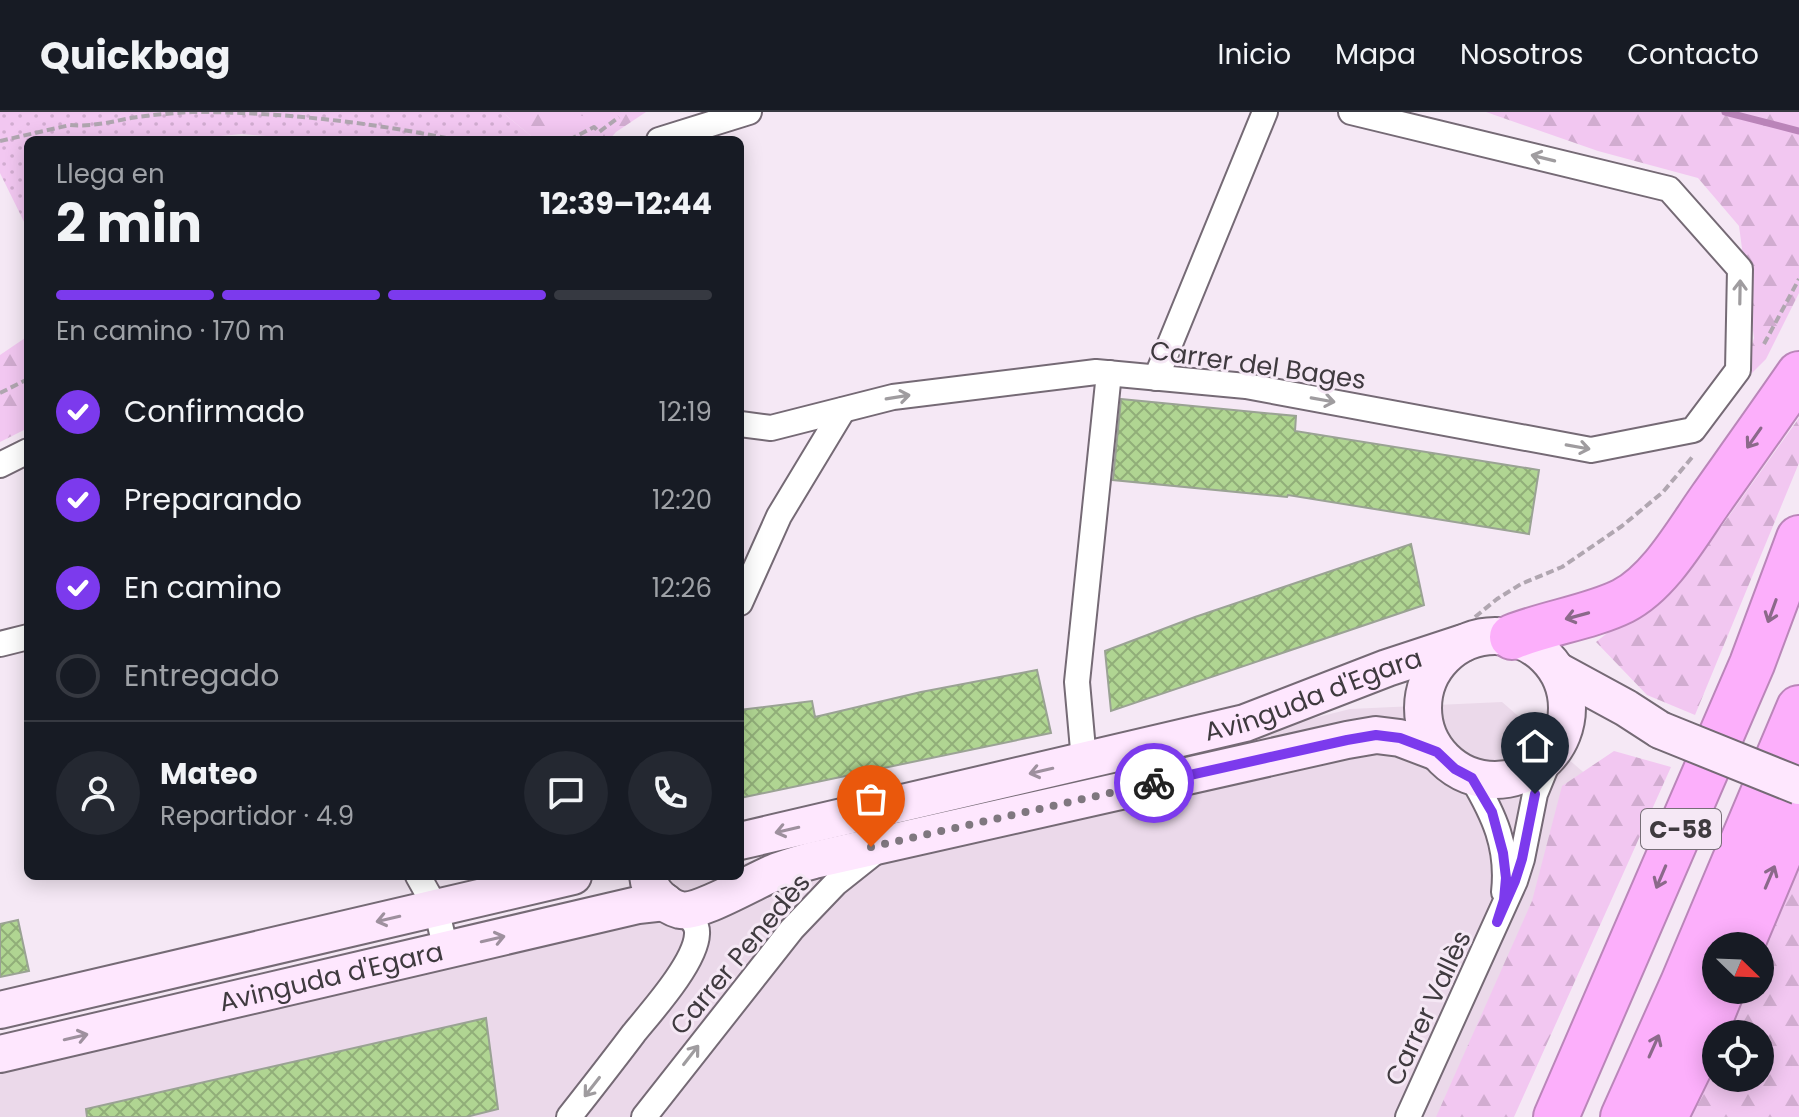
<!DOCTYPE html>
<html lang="es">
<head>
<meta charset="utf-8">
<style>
	body { margin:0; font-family:Poppins,sans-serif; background:#242831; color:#f1f3f6; height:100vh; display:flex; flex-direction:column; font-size:30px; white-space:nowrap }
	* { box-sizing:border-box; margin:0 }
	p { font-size:26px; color:#9ea1a6 }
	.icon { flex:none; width:44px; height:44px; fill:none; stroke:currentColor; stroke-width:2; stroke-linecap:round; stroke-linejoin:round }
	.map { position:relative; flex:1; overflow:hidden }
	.side { position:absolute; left:24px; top:24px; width:720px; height:744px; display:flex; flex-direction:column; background:#171b24; border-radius:12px; box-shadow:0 4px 20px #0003 }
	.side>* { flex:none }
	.needle { width:52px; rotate:113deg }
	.controls { position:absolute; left:1702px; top:820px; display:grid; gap:16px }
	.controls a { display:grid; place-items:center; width:72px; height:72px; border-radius:50%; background:#171b24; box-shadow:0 4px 20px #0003; font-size:40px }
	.pin { position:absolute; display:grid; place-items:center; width:68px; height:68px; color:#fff; margin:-82px -34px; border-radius:50% 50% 50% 0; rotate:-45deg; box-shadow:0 0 8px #0007 }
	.pin .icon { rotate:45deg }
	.courier { position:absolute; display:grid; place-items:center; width:80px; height:80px; margin:-40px; border:6px solid #7c3aed; border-radius:50%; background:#fff; color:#222; box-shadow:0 2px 10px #0007 }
	.overview em { font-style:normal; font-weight:700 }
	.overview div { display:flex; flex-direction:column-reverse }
	.overview { display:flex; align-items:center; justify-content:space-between; height:136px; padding:0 32px }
	h1 { font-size:52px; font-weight:700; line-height:60px }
	.bar { display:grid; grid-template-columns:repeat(4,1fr); gap:12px 8px; align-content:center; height:96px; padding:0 32px }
	.bar i { height:10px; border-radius:6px; background:#363941 }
	.bar .selected { background:#7c3aed }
	.bar p { grid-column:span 4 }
	.line { display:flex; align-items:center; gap:20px; padding:0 32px; border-top:2px solid #363941 }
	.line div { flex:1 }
	.round { display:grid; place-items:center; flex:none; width:84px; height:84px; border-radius:42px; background:#242831 }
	ol { padding:0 32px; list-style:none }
	li { display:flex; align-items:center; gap:24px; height:88px }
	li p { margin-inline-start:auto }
	li .icon { padding:8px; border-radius:50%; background:#7c3aed; color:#fff; stroke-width:4 }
	li:last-child { color:#9ea1a6 }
	li i { width:44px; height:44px; border:4px solid #363941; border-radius:50% }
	header { display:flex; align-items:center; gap:48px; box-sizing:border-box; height:112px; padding:0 40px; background:#171b24; border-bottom:2px solid #363941 }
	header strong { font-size:38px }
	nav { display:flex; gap:44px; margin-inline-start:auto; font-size:28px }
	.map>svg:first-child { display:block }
</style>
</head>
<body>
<header>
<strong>Quickbag</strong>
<nav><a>Inicio</a><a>Mapa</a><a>Nosotros</a><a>Contacto</a></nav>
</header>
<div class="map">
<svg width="1799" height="1005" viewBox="0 0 1799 1005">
	<defs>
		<pattern id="grass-dots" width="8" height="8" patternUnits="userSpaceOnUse" patternTransform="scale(2)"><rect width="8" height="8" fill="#f2c7f1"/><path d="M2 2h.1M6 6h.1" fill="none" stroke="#d1acd0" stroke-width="1.8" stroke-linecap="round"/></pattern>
		<pattern id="forest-firs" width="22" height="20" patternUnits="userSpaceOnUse" patternTransform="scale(2)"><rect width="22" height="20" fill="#f2c7f1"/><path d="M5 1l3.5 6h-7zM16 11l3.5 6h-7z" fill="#d1acd0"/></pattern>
		<pattern id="building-cross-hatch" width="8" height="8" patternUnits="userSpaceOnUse" patternTransform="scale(2)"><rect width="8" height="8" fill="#b0d592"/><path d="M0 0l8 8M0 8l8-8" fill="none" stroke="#91ae79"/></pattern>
	</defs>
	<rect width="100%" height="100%" fill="#f5e8f5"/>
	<!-- built -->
	<polygon fill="#ebd9ea" points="1502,590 1589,665 1480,1005 0,1005 0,924 691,764 740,764 740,752 1350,597"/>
	<!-- grass -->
	<polygon fill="url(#grass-dots)" points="0,0 502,0 536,28 316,28 242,22 176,28 28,28 28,118 0,61"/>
	<!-- forest -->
	<g fill="url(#forest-firs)" fill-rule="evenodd">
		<polygon points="502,0 646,0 616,20 609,28 536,28"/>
		<polygon points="1486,0 1799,0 1799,181 1766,247 1740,273 1754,226 1739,114 1698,66 1598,39"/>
		<polygon points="28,224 28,316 0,330 0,243"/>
		<polygon points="1799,306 1799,351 1695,603 1647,583 1596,530 1696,450"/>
		<polygon points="1614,639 1671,655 1514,1005 1436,1005 1532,789 1562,674"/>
		<path d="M1799,712V1005H1666L1723,878H1760V834ZM1716,922H1760V966H1716Z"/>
	</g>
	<!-- green -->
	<polygon fill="#f2c7f1" points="558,0 589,5 599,20 595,28 558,28"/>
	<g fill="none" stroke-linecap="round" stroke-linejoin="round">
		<!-- stream -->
		<polyline stroke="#ba84b9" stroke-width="7" points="1725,0 1799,19"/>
	</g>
	<!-- building -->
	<g fill="url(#building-cross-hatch)" stroke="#9aa294" stroke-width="2">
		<polygon points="1121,287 1296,304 1295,319 1539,358 1529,422 1288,383 1287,385 1113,368"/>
		<polygon points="1411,432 1424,493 1111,599 1105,539 1195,505"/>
		<polygon points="1037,558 1051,621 740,686 740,598 812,589 815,605 921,580"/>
		<polygon points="18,808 29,859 0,865 0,812"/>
		<polygon points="486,906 498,997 466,1005 87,1005 86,997"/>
	</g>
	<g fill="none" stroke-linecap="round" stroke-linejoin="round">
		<defs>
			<g id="street">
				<polyline points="659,28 749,0"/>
				<polyline points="1156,266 1265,0"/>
				<polyline points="740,312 771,316 893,285 1096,260 1246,274 1591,338 1693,318 1738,258 1740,157 1669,77 1351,0"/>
				<polyline points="0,353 28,339"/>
				<polyline points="740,491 779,404 843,298"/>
				<polyline points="0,532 28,525"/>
				<polyline points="1084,649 1077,570 1109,261"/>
				<path d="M1472,666C1494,703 1509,735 1504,780"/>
				<polyline points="418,764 436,796 446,838"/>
				<path d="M569,1005C591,977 613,949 634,921C652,899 696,850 697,822C698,811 689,805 681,798"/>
				<polyline points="644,1005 792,817 836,771 875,740"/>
				<polyline points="1408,1005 1515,769 1522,747 1535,682 1551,643"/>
			</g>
			<g id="secondary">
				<circle cx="1495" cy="596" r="72"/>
				<polyline points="1558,559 1626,596 1660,618"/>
				<path id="s1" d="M740,729L1245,611L1387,556L1463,531"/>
				<path d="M648,764C649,779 665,794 680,798C699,802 757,767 778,759C790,755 802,751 814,748L1347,628L1376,623L1400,626L1437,640"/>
				<polyline points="0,898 573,764"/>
				<path id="s2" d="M0,942L638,793L665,790"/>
			</g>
			<g id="highway">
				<path d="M1512,525C1547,511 1591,505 1623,489C1660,470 1687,421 1711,387C1740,346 1770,304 1799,262"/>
				<polyline points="1741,834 1799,696"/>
				<polyline points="1556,1005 1752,552 1799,426"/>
				<polyline points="1623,1005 1683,871 1799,596"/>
				<polyline points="1665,1005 1696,942 1722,878"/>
			</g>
		</defs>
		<!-- street casing -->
		<use href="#street" stroke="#756a75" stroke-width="28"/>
		<!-- secondary casing -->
		<use href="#secondary" stroke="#756a75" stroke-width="40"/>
		<!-- highway casing -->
		<use href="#highway" stroke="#ba86b9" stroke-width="48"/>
		<!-- path -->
		<g stroke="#b0a6b0" stroke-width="4" stroke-dasharray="8 4" stroke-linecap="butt">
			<polyline points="569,28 594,15 599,20 619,5"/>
			<path d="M0,29L70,13C90,15 111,10 131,6C151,3 172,1 192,0C281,0 370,10 456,28"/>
			<polyline points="1764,232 1799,167"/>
			<polyline points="0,281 28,267"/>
			<polyline points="1475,505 1497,487 1521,472 1562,455 1622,414 1663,380 1694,343"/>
		</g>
		<!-- street -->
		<use href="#street" stroke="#fff" stroke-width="24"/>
		<!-- secondary -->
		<use href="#secondary" stroke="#fee7fe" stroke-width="36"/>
		<!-- highway -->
		<use href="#highway" stroke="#fcaffb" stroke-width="44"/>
		<defs>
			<polyline id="secondary-bridge" points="1660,618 1799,674"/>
		</defs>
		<!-- secondary-bridge casing -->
		<use href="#secondary-bridge" stroke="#756a75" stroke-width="40" stroke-linecap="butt"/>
		<!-- secondary-bridge -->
		<use href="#secondary-bridge" stroke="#fee7fe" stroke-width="36"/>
	</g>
	<!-- one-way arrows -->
	<defs><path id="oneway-shaft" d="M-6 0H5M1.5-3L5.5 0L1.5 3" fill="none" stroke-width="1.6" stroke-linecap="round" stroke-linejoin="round" transform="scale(2)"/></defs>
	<g stroke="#9f9c9f">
		<use href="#oneway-shaft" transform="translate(1543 46) rotate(-166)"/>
		<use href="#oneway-shaft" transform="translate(1740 180) rotate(-89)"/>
		<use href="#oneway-shaft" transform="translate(898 285) rotate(-9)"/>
		<use href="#oneway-shaft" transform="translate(1323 288) rotate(10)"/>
		<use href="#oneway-shaft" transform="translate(1578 335) rotate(10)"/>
		<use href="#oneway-shaft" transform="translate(691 943) rotate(-52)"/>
		<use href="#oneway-shaft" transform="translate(592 975) rotate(128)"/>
	</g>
	<g stroke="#8b698a">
		<use href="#oneway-shaft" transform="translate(1754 326) rotate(125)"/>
		<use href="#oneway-shaft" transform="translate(1772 499) rotate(110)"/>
		<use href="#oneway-shaft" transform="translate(1577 504) rotate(165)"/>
		<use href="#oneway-shaft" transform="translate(1661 765) rotate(113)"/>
		<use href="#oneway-shaft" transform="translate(1770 765) rotate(-67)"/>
		<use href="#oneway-shaft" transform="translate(1654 934) rotate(-66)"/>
	</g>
	<g stroke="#9e909e">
		<use href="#oneway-shaft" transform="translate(1041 659) rotate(167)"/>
		<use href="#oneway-shaft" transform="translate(787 718) rotate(167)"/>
		<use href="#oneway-shaft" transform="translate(388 807) rotate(167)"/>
		<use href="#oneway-shaft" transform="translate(493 827) rotate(-13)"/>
		<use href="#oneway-shaft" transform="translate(76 925) rotate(-13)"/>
	</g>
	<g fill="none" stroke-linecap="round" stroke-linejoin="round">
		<!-- done -->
		<polyline stroke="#7f777f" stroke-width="8" stroke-dasharray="0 14.4" points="871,735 1154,671"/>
		<!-- route -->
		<polyline stroke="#7c3aed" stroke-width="10" points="1154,671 1347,628 1376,623 1400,626 1437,640 1455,657 1472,666 1492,700 1503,741 1506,766 1504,788 1497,810 1515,769 1522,747 1535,682"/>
	</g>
	<g text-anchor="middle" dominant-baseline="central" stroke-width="6" stroke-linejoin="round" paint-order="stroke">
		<!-- shield labels -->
		<rect fill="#f5e8f5" stroke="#766e76" stroke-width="2" x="1641" y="697" width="80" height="40" rx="6"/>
		<g font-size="24" font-weight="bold" fill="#3f3a3f">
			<text x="1681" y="717">C-58</text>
		</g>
		<!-- street labels -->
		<g font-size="26" fill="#3f3a3f" stroke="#f5e8f5">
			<text transform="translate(1258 253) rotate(8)">Carrer del Bages</text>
			<text stroke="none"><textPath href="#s1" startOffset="592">Avinguda d'Egara</textPath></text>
			<text transform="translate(740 842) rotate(-50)">Carrer Penedès</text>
			<text stroke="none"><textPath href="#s2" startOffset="340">Avinguda d'Egara</textPath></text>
			<text transform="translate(1428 896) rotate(-65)">Carrer Vallès</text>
		</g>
	</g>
</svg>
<div class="controls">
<a><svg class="needle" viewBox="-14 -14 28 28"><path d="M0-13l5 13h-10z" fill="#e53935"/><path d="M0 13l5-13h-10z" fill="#9ea1a6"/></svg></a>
<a><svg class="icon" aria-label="locate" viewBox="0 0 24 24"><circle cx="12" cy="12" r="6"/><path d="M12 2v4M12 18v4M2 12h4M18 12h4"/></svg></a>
</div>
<div class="pin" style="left:871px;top:735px;background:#ea580c"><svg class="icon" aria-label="bag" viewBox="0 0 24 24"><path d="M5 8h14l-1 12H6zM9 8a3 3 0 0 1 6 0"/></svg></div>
<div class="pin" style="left:1535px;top:682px;background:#1f2937"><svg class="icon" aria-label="home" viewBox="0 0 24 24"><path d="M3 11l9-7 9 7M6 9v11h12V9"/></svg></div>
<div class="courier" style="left:1154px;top:671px"><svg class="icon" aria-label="bike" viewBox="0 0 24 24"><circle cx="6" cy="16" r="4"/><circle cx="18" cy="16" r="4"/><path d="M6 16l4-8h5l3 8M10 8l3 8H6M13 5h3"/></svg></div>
<section class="side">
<div class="overview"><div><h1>2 min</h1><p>Llega en</p></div><em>12:39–12:44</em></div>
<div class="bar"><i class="selected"></i><i class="selected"></i><i class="selected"></i><i></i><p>En camino · 170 m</p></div>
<ol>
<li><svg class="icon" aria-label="check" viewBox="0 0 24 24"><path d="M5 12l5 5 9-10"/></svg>Confirmado<p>12:19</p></li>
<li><svg class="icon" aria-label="check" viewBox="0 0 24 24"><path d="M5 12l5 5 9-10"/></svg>Preparando<p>12:20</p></li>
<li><svg class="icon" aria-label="check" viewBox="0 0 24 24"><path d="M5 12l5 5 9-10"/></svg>En camino<p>12:26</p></li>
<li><i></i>Entregado</li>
</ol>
<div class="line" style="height:144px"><a class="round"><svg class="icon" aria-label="person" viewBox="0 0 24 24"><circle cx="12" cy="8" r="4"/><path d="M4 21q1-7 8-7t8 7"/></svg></a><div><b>Mateo</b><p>Repartidor · 4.9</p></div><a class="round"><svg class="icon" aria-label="chat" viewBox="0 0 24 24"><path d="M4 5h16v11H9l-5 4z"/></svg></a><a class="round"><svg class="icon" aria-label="phone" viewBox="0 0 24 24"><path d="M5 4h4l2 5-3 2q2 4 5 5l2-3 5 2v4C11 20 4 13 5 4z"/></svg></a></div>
</section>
</div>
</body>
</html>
